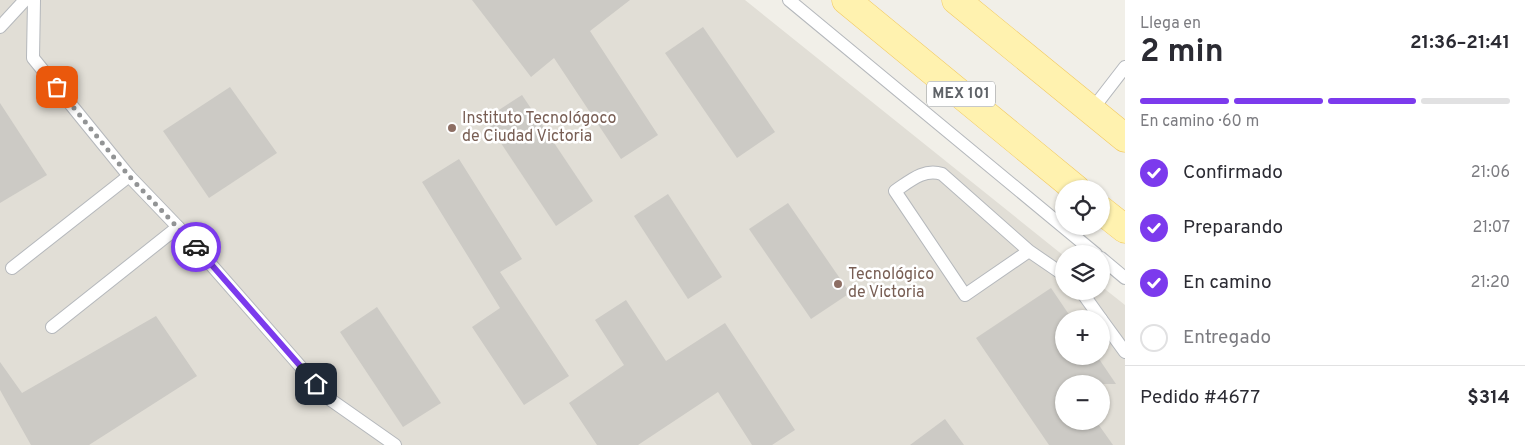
<!DOCTYPE html>
<html lang="es">
<head>
<meta charset="utf-8">
<style>
	body { margin:0; font-family:Overpass,sans-serif; background:#f7f7f7; color:#2b2b33; height:100vh; display:flex; flex-direction:column; font-size:19px; white-space:nowrap }
	* { box-sizing:border-box; margin:0 }
	p { font-size:16px; color:#7c7c81 }
	.icon { flex:none; width:28px; height:28px; fill:none; stroke:currentColor; stroke-width:2; stroke-linecap:round; stroke-linejoin:round }
	.map { position:relative; flex:1; overflow:hidden }
	.sheet { display:flex; flex-direction:column; background:#fff; width:400px }
	.sheet>* { flex:none }
	.buttons { position:absolute; left:1055px; top:180px; display:grid; gap:10px }
	.buttons a { display:grid; place-items:center; width:55px; height:55px; border-radius:50%; background:#fff; box-shadow:0 1px 4px #0004; font-size:25px }
	.pin { position:absolute; display:grid; place-items:center; width:42px; height:42px; color:#fff; margin:-21px; border-radius:10px; box-shadow:0 2px 8px #0006 }
	.courier { position:absolute; display:grid; place-items:center; width:50px; height:50px; margin:-25px; border:4px solid #7c3aed; border-radius:50%; background:#fff; color:#222; box-shadow:0 1px 6px #0007 }
	.overview em { font-style:normal; font-weight:700 }
	.overview div { display:flex; flex-direction:column-reverse }
	.overview { display:flex; align-items:center; justify-content:space-between; height:85px; padding:0 15px }
	h1 { font-size:32px; font-weight:700; line-height:38px }
	.bar { display:grid; grid-template-columns:repeat(4,1fr); gap:8px 5px; align-content:center; height:60px; padding:0 15px }
	.bar i { height:6px; border-radius:4px; background:#e1e1e2 }
	.bar .active { background:#7c3aed }
	.bar p { grid-column:span 4 }
	.line { display:flex; align-items:center; gap:12px; padding:0 15px; border-top:1px solid #e1e1e2 }
	.line div { flex:1 }
	ol { padding:0 15px; list-style:none }
	li { display:flex; align-items:center; gap:15px; height:55px }
	li p { margin-inline-start:auto }
	li .icon { padding:5px; border-radius:50%; background:#7c3aed; color:#fff; stroke-width:4 }
	li:last-child { color:#7c7c81 }
	li i { width:28px; height:28px; border:2px solid #e1e1e2; border-radius:50% }
	main { display:flex; flex:1; min-height:0 }
	.map>svg:first-child { display:block }
</style>
</head>
<body>
<main>
<div class="map">
<svg width="1125" height="445" viewBox="0 0 1125 445">
	<rect width="100%" height="100%" fill="#f1efe8"/>
	<!-- education -->
	<path fill="#e1ded6" fill-rule="evenodd" d="M0,0H745L1064,256V291H1101V286L1125,305V445H0ZM1064,319H1101V356H1064ZM1064,384H1101V421H1064Z"/>
	<!-- building -->
	<g fill="#cccac5">
		<polygon points="472,0 630,0 590,31 658,135 621,159 554,58 531,77"/>
		<polygon points="703,27 775,132 737,158 665,53"/>
		<polygon points="230,87 277,153 209,198 163,131"/>
		<polygon points="522,95 593,201 556,226 485,119"/>
		<polygon points="0,103 47,175 0,203"/>
		<polygon points="459,159 522,259 500,272 569,376 524,405 472,327 500,308 422,182"/>
		<polygon points="668,194 722,277 688,299 634,216"/>
		<polygon points="788,203 850,293 811,319 749,229"/>
		<polygon points="1051,288 1072,319 1064,319 1064,356 1097,356 1116,384 1064,384 1064,421 1096,421 1113,445 1049,445 976,338"/>
		<polygon points="626,300 666,361 725,323 795,430 772,445 752,445 718,392 638,445 597,445 569,403 624,365 595,320"/>
		<polygon points="377,307 441,403 403,427 340,332"/>
		<polygon points="156,316 197,376 89,445 31,445 0,390 0,362 22,393"/>
		<polygon points="945,419 964,445 910,445"/>
	</g>
	<g fill="none" stroke-linecap="round" stroke-linejoin="round">
		<defs>
			<g id="lane">
				<polyline points="34,0 33,58 129,176 178,227 328,398 395,445"/>
				<polyline points="789,0 1096,254"/>
				<polyline points="0,27 25,0"/>
				<polyline points="1091,111 1125,67"/>
				<path d="M1029,251L965,295L895,191C910,181 924,168 942,174L1029,251L1064,275"/>
				<polyline points="1101,258 1125,278"/>
				<polyline points="12,268 129,176"/>
				<polyline points="1081,291 1101,319"/>
				<polyline points="1101,319 1125,352"/>
				<polyline points="52,327 178,227"/>
			</g>
			<g id="primary">
				<polyline points="846,0 1076,189"/>
				<polyline points="956,0 1125,138"/>
				<polyline points="1101,210 1125,229"/>
			</g>
		</defs>
		<!-- lane casing -->
		<use href="#lane" stroke="#b5b8bc" stroke-width="14"/>
		<!-- primary casing -->
		<use href="#primary" stroke="#f2c960" stroke-width="29"/>
		<!-- lane -->
		<use href="#lane" stroke="#fff" stroke-width="12"/>
		<!-- primary -->
		<use href="#primary" stroke="#fff2af" stroke-width="28"/>
	</g>
	<g fill="none" stroke-linecap="round" stroke-linejoin="round">
		<!-- done -->
		<polyline stroke="#929495" stroke-width="5" stroke-dasharray="0 9" points="57,87 129,176 196,247"/>
		<!-- route -->
		<polyline stroke="#7c3aed" stroke-width="6" points="196,247 316,384"/>
	</g>
	<!-- markers -->
	<g fill="#8d6e63" stroke="#fff" stroke-width="2">
		<circle cx="452" cy="128" r="5"/>
		<circle cx="838" cy="284" r="5"/>
	</g>
	<g text-anchor="middle" dominant-baseline="central" stroke-width="5" stroke-linejoin="round" paint-order="stroke">
		<!-- shield labels -->
		<rect fill="#fff" stroke="#8f9295" stroke-width="1" x="927" y="81.5" width="68" height="25" rx="4"/>
		<g font-size="15" font-weight="bold" fill="#5f6368">
			<text x="961" y="94">MEX 101</text>
		</g>
		<!-- education labels -->
		<g font-size="16" fill="#785e54" stroke="#fff" text-anchor="start">
			<text x="462" y="119">Instituto Tecnológoco<tspan x="462" dy="18">de Ciudad Victoria</tspan></text>
			<text x="848" y="275">Tecnológico<tspan x="848" dy="18">de Victoria</tspan></text>
		</g>
	</g>
</svg>
<div class="buttons">
<a><svg class="icon" aria-label="locate" viewBox="0 0 24 24"><circle cx="12" cy="12" r="6"/><path d="M12 2v4M12 18v4M2 12h4M18 12h4"/></svg></a>
<a><svg class="icon" aria-label="layers" viewBox="0 0 24 24"><path d="M12 4l9 5-9 5-9-5zM3 14l9 5 9-5"/></svg></a>
<a>+</a>
<a>−</a>
</div>
<div class="pin" style="left:57px;top:87px;background:#ea580c"><svg class="icon" aria-label="bag" viewBox="0 0 24 24"><path d="M5 8h14l-1 12H6zM9 8a3 3 0 0 1 6 0"/></svg></div>
<div class="pin" style="left:316px;top:384px;background:#1f2937"><svg class="icon" aria-label="home" viewBox="0 0 24 24"><path d="M3 11l9-7 9 7M6 9v11h12V9"/></svg></div>
<div class="courier" style="left:196px;top:247px"><svg class="icon" aria-label="car" viewBox="0 0 24 24"><path d="M5 17H2v-5l4-1 3-4h7l3 4 3 1v5h-3M9 17h6M6 11h13"/><circle cx="7" cy="17" r="2"/><circle cx="17" cy="17" r="2"/></svg></div>
</div>
<section class="sheet">
<div class="overview"><div><h1>2 min</h1><p>Llega en</p></div><em>21:36–21:41</em></div>
<div class="bar"><i class="active"></i><i class="active"></i><i class="active"></i><i></i><p>En camino · 60 m</p></div>
<ol>
<li><svg class="icon" aria-label="check" viewBox="0 0 24 24"><path d="M5 12l5 5 9-10"/></svg>Confirmado<p>21:06</p></li>
<li><svg class="icon" aria-label="check" viewBox="0 0 24 24"><path d="M5 12l5 5 9-10"/></svg>Preparando<p>21:07</p></li>
<li><svg class="icon" aria-label="check" viewBox="0 0 24 24"><path d="M5 12l5 5 9-10"/></svg>En camino<p>21:20</p></li>
<li><i></i>Entregado</li>
</ol>
<div class="line" style="height:65px"><div>Pedido #4677</div><b>$314</b></div>
</section>
</main>
</body>
</html>
